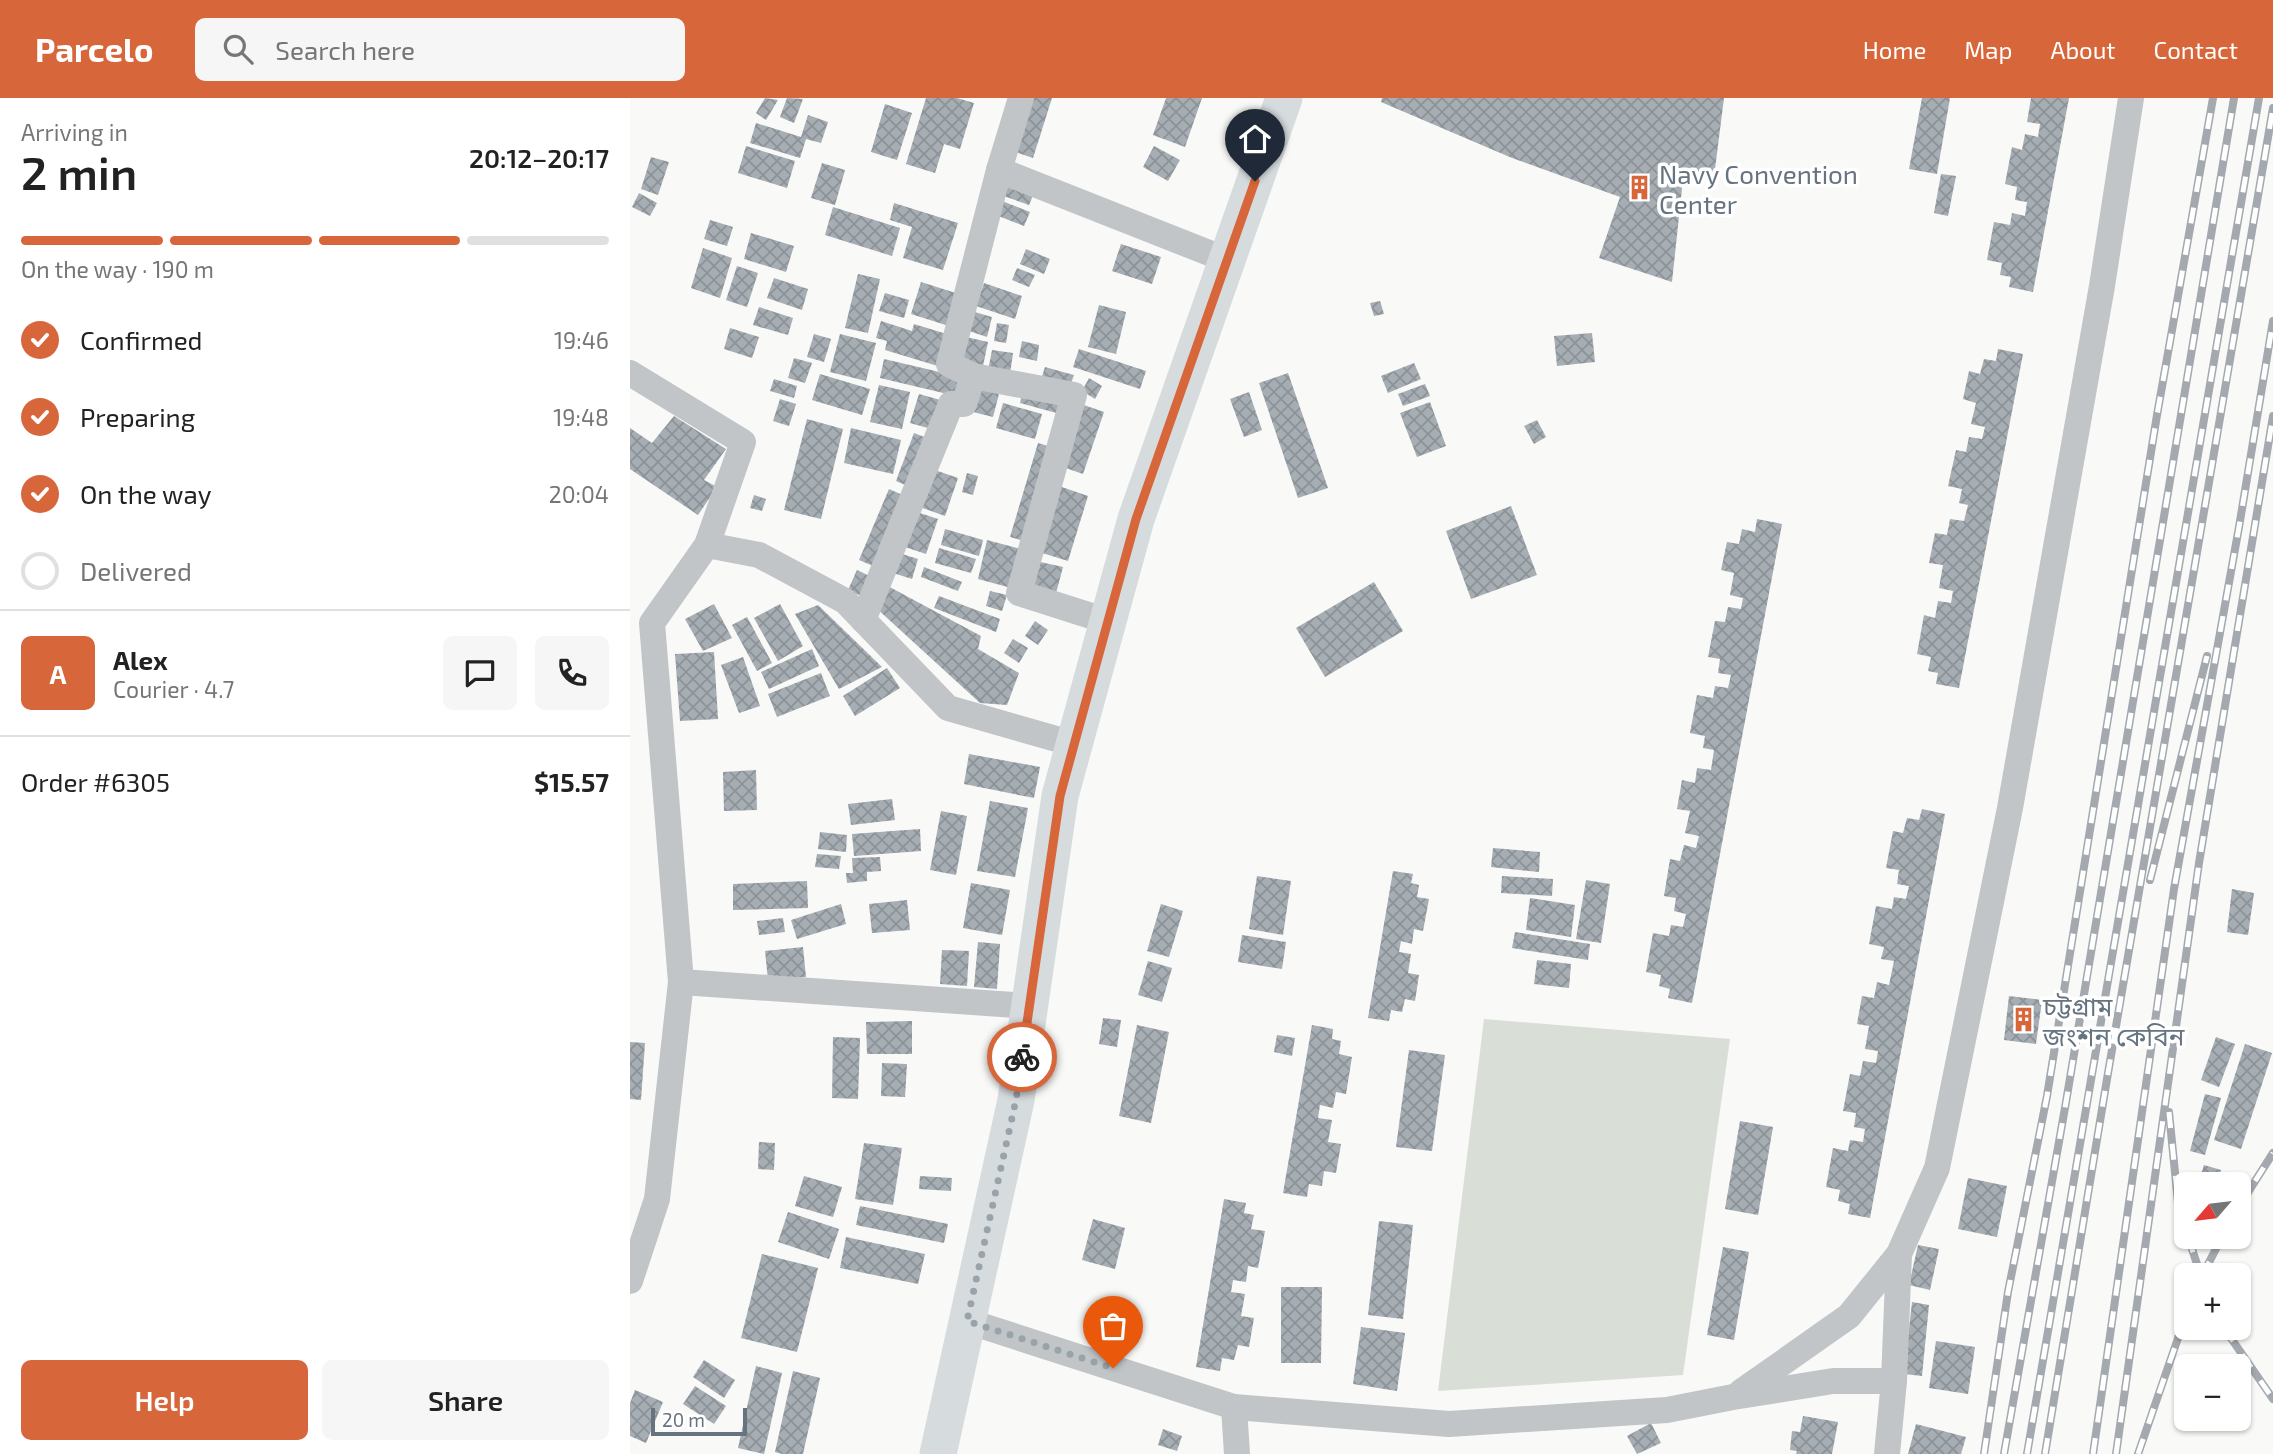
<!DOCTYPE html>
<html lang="en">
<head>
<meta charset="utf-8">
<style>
	body { margin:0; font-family:"Exo 2","Noto Sans Bengali",sans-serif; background:#f6f6f6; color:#222; height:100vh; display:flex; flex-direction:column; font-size:26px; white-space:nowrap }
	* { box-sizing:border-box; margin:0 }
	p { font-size:23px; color:#767676 }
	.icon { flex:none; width:38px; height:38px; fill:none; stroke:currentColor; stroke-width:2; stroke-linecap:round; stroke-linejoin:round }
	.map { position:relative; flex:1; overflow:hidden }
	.panel { display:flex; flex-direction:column; background:#fff; width:630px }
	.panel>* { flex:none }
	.needle { width:46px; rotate:242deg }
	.tools { position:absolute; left:1544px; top:1074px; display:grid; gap:14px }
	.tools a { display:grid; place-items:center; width:77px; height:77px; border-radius:10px; background:#fff; box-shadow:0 2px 5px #0004; font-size:35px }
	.scale { position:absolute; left:21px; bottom:18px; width:96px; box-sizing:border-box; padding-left:7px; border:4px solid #667480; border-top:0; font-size:19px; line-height:24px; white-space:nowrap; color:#667480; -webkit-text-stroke:5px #fff; paint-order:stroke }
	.pin { position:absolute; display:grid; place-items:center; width:60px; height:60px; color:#fff; margin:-72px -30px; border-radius:50% 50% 50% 0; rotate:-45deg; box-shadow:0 0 7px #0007 }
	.pin .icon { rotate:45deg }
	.courier { position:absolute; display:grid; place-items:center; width:70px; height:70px; margin:-35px; border:5px solid #d7663a; border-radius:50%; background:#fff; color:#222; box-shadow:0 2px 9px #0007 }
	.summary em { font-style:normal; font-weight:600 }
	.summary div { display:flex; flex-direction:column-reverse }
	.summary { display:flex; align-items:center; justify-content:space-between; height:119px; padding:0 21px }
	h1 { font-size:46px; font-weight:600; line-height:52px }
	.bar { display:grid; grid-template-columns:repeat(4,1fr); gap:10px 7px; align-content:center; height:84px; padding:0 21px }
	.bar i { height:9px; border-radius:5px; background:#e0e0e0 }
	.bar .selected { background:#d7663a }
	.bar p { grid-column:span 4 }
	.line { display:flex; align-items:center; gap:18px; padding:0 21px; border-top:2px solid #e0e0e0 }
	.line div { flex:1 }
	.round { display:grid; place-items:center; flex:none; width:74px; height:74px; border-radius:10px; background:#f6f6f6 }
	ol { padding:0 21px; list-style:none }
	li { display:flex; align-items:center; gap:21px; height:77px }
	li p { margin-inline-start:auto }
	li .icon { padding:7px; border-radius:50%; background:#d7663a; color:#fff; stroke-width:4 }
	li:last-child { color:#767676 }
	li i { width:38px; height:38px; border:4px solid #e0e0e0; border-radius:50% }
	.action { display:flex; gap:14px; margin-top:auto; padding:14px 21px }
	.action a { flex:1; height:80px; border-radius:10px; background:#d7663a; color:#fff; font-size:28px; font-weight:600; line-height:80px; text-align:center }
	.action a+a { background:#f6f6f6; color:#222 }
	header { display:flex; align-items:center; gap:42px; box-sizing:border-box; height:98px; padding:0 35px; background:#d7663a; color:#fff }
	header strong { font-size:33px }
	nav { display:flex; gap:38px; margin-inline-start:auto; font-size:24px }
	.search { width:490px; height:63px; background:#f6f6f6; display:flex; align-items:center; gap:18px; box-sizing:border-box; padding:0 24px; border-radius:10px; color:#767676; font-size:26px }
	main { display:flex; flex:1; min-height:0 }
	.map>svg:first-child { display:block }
</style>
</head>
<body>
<header>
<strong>Parcelo</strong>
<div class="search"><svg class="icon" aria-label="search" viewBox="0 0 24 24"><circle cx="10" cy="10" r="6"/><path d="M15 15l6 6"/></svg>Search here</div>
<nav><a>Home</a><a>Map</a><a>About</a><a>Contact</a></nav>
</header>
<main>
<section class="panel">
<div class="summary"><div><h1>2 min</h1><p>Arriving in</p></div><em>20:12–20:17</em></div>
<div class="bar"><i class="selected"></i><i class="selected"></i><i class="selected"></i><i></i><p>On the way · 190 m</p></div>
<ol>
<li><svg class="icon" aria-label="check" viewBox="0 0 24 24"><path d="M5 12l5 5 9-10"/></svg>Confirmed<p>19:46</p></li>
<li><svg class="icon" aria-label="check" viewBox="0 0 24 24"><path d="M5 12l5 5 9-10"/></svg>Preparing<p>19:48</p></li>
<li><svg class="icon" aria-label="check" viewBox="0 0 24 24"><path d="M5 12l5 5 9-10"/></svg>On the way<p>20:04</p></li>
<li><i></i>Delivered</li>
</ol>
<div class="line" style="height:126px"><b class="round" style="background:#d7663a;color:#fff">A</b><div><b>Alex</b><p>Courier · 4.7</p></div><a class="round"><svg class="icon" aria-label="chat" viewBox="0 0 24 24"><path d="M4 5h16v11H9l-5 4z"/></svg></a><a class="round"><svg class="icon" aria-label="phone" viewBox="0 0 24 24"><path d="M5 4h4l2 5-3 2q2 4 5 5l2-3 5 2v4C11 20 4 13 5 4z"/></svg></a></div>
<div class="line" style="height:91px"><div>Order #6305</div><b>$15.57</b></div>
<div class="action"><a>Help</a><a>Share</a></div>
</section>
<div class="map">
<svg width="1643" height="1356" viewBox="0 0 1643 1356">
	<defs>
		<pattern id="building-cross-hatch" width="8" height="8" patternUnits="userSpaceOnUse" patternTransform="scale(1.75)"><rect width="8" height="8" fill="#a6aeb4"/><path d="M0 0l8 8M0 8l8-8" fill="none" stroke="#8b9298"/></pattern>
	</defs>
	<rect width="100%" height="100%" fill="#f9f9f8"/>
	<!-- park -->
	<polygon fill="#d9ded7" points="854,921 1100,941 1053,1277 808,1293"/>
	<!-- building -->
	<g fill="url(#building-cross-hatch)">
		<polygon points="135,0 148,2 136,22 126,15"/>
		<polygon points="157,0 173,1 164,25 150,19"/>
		<polygon points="296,0 327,0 344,5 330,51 314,46 305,75 276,66"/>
		<polygon points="403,0 422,0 403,60 385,54"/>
		<polygon points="536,0 572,0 555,49 523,37"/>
		<polygon points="752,0 1094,0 1084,79 1053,81 1042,184 969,160 990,99 882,60 751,4"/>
		<polygon points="1292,0 1320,0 1307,76 1279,71"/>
		<polygon points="1401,0 1439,0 1403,194 1379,189 1381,179 1370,177 1372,165 1357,162 1364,124 1380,127 1382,115 1395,118 1397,104 1385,102 1387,89 1375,86 1382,49 1392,52 1395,36 1408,39 1410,26 1397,24"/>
		<polygon points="255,6 282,15 267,62 241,54"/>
		<polygon points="178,17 198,24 191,45 176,41 170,60 120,45 126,25 171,39"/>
		<polygon points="116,48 165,63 157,90 108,75"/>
		<polygon points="524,48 550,62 538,83 513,69"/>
		<polygon points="21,59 39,64 28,97 11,91"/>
		<polygon points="192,65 215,72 205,107 181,100"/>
		<polygon points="1311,76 1326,78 1318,118 1304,115"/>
		<polygon points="374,79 406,90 399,107 368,96"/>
		<polygon points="9,95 27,105 20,118 2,109"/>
		<polygon points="372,103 400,114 394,128 366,117"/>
		<polygon points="264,105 328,125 313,172 273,160 282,129 260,122"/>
		<polygon points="203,109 270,130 262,158 195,137"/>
		<polygon points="80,122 103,129 97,148 74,141"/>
		<polygon points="121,135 164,148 156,174 114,161"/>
		<polygon points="491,146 531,159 522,186 482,173"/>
		<polygon points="73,150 102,160 90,200 61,190"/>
		<polygon points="396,151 420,161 414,176 390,166"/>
		<polygon points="107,168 128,175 117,209 96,202"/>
		<polygon points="387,170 405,177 399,189 382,182"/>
		<polygon points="228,176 250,181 238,235 215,230"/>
		<polygon points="144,180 178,191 172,212 137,200"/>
		<polygon points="291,184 332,197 322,229 281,216"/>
		<polygon points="354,185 392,198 385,221 346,208"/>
		<polygon points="255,195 279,202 274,220 249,213"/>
		<polygon points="750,203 754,216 744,218 740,205"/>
		<polygon points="469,207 496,214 486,256 458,249"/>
		<polygon points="129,209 163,220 158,237 123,227"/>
		<polygon points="341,213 362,219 357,239 336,232"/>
		<polygon points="251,223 282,233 284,226 320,237 311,269 255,252 257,243 246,240"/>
		<polygon points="367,225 379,227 376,245 364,243"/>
		<polygon points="100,230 129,239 122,260 94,251"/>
		<polygon points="962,235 965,264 927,268 924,238"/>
		<polygon points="184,236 201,241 194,264 177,259"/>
		<polygon points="210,236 246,245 236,283 200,274"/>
		<polygon points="332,238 358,244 353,268 326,261"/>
		<polygon points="392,243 409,247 407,263 389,259"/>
		<polygon points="449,251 516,273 510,291 443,269"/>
		<polygon points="1368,251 1393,256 1329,590 1306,586 1308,575 1298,573 1301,559 1287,556 1294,517 1305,520 1308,503 1321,505 1323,493 1309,490 1313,467 1299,465 1305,435 1317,437 1320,421 1334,423 1338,407 1329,405 1332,391 1318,388 1326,352 1336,354 1339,339 1352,341 1355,329 1341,326 1346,305 1333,301 1339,273 1350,276 1354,261 1366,263"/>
		<polygon points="362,252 383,255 380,276 358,273"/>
		<polygon points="164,260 182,265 175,285 158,280"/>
		<polygon points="254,261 331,279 326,298 250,280"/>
		<polygon points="784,265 791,281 758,295 751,278"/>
		<polygon points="415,269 444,277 439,291 411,282"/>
		<polygon points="658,275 698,390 668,400 629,285"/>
		<polygon points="190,276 240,291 232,317 182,302"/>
		<polygon points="459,280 472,288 465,301 452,293"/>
		<polygon points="144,281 167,288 164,300 140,293"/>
		<polygon points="343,285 370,292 363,319 335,312"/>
		<polygon points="795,286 800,298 773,308 768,296"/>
		<polygon points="249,287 280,294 272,331 240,324"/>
		<polygon points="393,291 434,302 430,316 390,305"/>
		<polygon points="619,294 632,332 614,339 600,301"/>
		<polygon points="289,296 314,303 305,332 280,325"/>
		<polygon points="150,301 166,306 159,328 143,323"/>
		<polygon points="800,304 816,348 787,359 770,315"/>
		<polygon points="373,305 412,316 405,341 366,330"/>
		<polygon points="451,306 474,314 453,376 430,368"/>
		<polygon points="44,318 96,351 74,382 87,389 68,417 0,371 0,330 22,345"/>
		<polygon points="177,321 213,331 191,421 154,412"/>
		<polygon points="907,322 916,339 904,346 894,328"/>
		<polygon points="221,330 271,342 263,376 214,365"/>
		<polygon points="284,335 297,340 280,389 266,383"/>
		<polygon points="408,345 425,350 397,444 380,439"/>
		<polygon points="299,370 328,380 315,418 287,408"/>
		<polygon points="337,375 348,378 343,397 332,394"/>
		<polygon points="429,388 458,398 438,463 409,454"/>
		<polygon points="259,391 277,399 248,470 229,462"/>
		<polygon points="124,397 136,401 132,413 120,410"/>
		<polygon points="881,408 907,477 841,501 816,433"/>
		<polygon points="281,412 308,421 296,456 269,447"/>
		<polygon points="1127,421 1152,426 1062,905 1038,900 1040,891 1029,888 1031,877 1016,874 1023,835 1039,838 1041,827 1053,829 1056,816 1044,813 1046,800 1034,798 1040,761 1050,763 1054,747 1066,750 1069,738 1055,735 1060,713 1047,711 1052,682 1065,685 1067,670 1081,672 1084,652 1073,650 1075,638 1060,635 1067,597 1083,600 1085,588 1098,590 1101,577 1088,575 1090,561 1078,559 1085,523 1095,524 1098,509 1111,511 1113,500 1100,497 1104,475 1091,472 1097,444 1109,446 1112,431 1125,434"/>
		<polygon points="315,431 353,442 349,458 311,447"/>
		<polygon points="357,442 395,452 385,491 348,481"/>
		<polygon points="309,450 346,461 341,475 305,465"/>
		<polygon points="269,455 288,461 282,481 263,475"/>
		<polygon points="406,463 433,469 425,499 399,492"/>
		<polygon points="294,469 332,484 328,493 291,479"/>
		<polygon points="227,472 246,481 237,501 218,492"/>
		<polygon points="744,484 773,533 695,579 666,530"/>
		<polygon points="254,486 351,538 348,551 389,575 377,607 350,605 244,508"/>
		<polygon points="360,493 377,497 372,513 356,508"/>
		<polygon points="309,498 370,521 366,534 304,510"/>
		<polygon points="84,506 102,540 73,553 55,521"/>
		<polygon points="150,506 173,548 148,563 124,520"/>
		<polygon points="188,507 252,569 209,591 165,516"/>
		<polygon points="117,519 142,565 127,573 102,527"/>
		<polygon points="405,523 418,532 408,547 395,538"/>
		<polygon points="383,541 398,550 389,565 374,555"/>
		<polygon points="182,551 189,568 139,591 131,574"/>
		<polygon points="84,554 88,621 50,623 45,556"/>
		<polygon points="113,559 130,608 109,615 91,567"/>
		<polygon points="257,570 270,590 225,618 213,598"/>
		<polygon points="191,575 200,598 147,619 138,596"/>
		<polygon points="339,656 410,669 404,700 334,686"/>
		<polygon points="126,672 127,712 94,713 93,674"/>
		<polygon points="262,701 265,722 221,727 218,706"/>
		<polygon points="360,703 398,710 385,779 347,773"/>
		<polygon points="1292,711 1315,716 1240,1120 1218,1116 1220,1106 1208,1103 1210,1092 1196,1089 1203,1050 1218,1053 1220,1042 1233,1044 1235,1031 1224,1029 1226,1015 1213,1013 1220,976 1230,978 1233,963 1246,965 1248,953 1235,951 1239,928 1227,926 1232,898 1244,900 1247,884 1259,887 1264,863 1251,861 1254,849 1239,846 1246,808 1262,811 1264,799 1276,801 1279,788 1267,786 1269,772 1256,770 1263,733 1273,735 1277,720 1289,722"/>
		<polygon points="311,713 337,718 326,777 300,772"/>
		<polygon points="290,731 291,753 224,758 222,736"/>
		<polygon points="190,734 217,737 216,754 188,751"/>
		<polygon points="863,750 910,754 909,774 861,769"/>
		<polygon points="187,756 211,758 209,771 185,769"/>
		<polygon points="250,759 251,773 237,774 237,783 217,785 216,775 223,775 222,760"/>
		<polygon points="763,773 783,776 781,785 789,787 787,799 799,801 793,833 784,831 782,846 771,843 769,854 781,856 778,875 789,877 785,903 775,901 772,914 761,912 759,923 738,920"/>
		<polygon points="627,778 661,783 653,837 619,831"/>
		<polygon points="872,778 923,781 922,798 871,795"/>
		<polygon points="956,782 980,786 971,845 946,841"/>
		<polygon points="177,783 178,810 103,812 103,786"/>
		<polygon points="341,785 380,792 372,837 333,830"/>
		<polygon points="1602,791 1624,795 1618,837 1597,834"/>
		<polygon points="900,800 945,807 941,839 896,832"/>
		<polygon points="277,802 280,832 242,835 239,806"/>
		<polygon points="211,806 216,826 167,841 161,822"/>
		<polygon points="531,806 553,813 539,859 517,853"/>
		<polygon points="153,820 155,834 129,837 127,823"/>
		<polygon points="885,834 960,846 958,862 882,850"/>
		<polygon points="612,837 656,844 652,871 608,864"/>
		<polygon points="348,844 370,846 367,891 344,889"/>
		<polygon points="173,849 176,879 138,882 135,853"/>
		<polygon points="312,852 339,853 337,888 310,886"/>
		<polygon points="907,862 941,866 939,890 904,886"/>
		<polygon points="518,863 542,870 532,904 508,897"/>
		<polygon points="1379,898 1412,902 1406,946 1374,942"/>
		<polygon points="473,920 491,922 487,949 469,946"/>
		<polygon points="282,923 282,956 237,956 236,924"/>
		<polygon points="507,927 539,934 521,1025 489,1018"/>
		<polygon points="682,927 703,931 702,941 711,943 709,956 722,959 716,996 706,994 703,1010 690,1007 688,1020 702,1022 698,1044 711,1046 706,1075 694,1073 692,1088 679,1086 677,1099 653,1095"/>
		<polygon points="647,937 665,940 662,958 644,954"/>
		<polygon points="203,939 230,940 228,1001 202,1000"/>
		<polygon points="1586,939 1605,946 1589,989 1571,982"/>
		<polygon points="0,944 15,945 11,1002 0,1001"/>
		<polygon points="1615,946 1642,955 1611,1051 1584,1042"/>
		<polygon points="779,952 815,957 802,1053 766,1049"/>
		<polygon points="252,965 277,966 275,999 251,998"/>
		<polygon points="1575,996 1591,1000 1575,1057 1560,1053"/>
		<polygon points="1110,1023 1143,1029 1128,1117 1095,1111"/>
		<polygon points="129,1044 145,1045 144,1072 128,1071"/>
		<polygon points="234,1045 272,1050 263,1107 225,1101"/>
		<polygon points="1574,1067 1591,1072 1586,1087 1568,1087"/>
		<polygon points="174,1078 212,1089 203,1119 165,1108"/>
		<polygon points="290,1078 322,1080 321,1093 289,1091"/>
		<polygon points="1338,1080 1377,1088 1367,1139 1328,1131"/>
		<polygon points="594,1101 616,1105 614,1115 624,1117 621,1131 635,1133 628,1170 618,1168 616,1184 603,1182 601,1194 615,1196 611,1218 624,1220 619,1249 608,1247 604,1262 592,1260 590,1273 566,1269"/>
		<polygon points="230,1108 318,1126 314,1145 226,1127"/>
		<polygon points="158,1114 209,1131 199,1161 148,1144"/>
		<polygon points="463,1121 495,1130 485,1171 452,1162"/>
		<polygon points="749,1123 783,1127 773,1221 738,1217"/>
		<polygon points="216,1139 295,1156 288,1186 210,1170"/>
		<polygon points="1288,1147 1309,1151 1300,1192 1279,1187"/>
		<polygon points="1093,1149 1119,1154 1104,1242 1077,1237"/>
		<polygon points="132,1156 188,1170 167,1254 111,1240"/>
		<polygon points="651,1189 692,1189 691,1265 651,1265"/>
		<polygon points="1282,1204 1299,1207 1292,1278 1274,1276"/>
		<polygon points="731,1229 775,1235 767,1293 723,1286"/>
		<polygon points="1306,1243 1345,1249 1338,1296 1299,1290"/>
		<polygon points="74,1262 105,1282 94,1300 63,1279"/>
		<polygon points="126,1268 152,1275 134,1356 108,1350"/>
		<polygon points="163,1273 190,1280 173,1356 152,1356 145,1354"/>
		<polygon points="65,1288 96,1308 84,1326 53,1306"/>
		<polygon points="5,1292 33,1304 16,1345 0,1338 0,1305"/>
		<polygon points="1173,1318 1208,1324 1202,1356 1166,1356 1167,1353 1160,1352 1162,1333 1170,1334"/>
		<polygon points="1021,1325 1031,1345 1007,1356 997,1338"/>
		<polygon points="1286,1326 1336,1339 1331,1356 1278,1356"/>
		<polygon points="533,1331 552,1338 547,1353 528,1347"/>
	</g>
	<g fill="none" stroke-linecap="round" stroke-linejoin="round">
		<!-- street -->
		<g stroke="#c1c5c8" stroke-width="26">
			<polyline points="391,0 369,72 597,162"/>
			<polyline points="0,275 113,344 77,447 129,457 215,503 318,610 444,646"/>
			<polyline points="343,278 444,297 389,495 477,523"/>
			<polyline points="233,522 321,306 334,306 343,278 319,266 369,72"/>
			<polyline points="51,884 400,908"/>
			<polyline points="0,1183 27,1101 51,884 22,525 77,447"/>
			<polyline points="337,1223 604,1309"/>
			<polyline points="1111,1294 1219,1218 1269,1156"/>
			<polyline points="607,1356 604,1309 819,1326 1037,1312 1103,1299 1203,1283 1264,1283 1269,1156 1307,1070 1380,710 1472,188 1501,0"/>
			<polyline points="1257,1356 1264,1283"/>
		</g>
		<!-- secondary -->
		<polyline stroke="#d6dbde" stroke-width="37" points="308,1356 386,1002 430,698 506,421 654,0"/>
		<defs>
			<g id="rail">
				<polyline points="1520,782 1577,558"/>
				<polyline points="1539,1014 1549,1115 1556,1134"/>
				<polyline points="1608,1110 1643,1055"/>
				<polyline points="1558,1139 1571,1178"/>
				<polyline points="1572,1178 1592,1139"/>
				<polyline points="1594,1230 1643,1301"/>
				<polyline points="1354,1356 1378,1194 1417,998 1527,317 1583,0"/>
				<polyline points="1374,1356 1436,1004 1604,0"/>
				<polyline points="1397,1356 1629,0"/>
				<polyline points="1415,1356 1477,981 1643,10"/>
				<polyline points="1463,1356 1544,791 1609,429 1643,223"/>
				<polyline points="1486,1356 1569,765 1643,318"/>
				<polyline points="1508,1356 1556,1217"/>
			</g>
		</defs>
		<!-- rail casing -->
		<use href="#rail" stroke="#a3a9ae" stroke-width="8"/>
		<!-- rail -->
		<use href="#rail" stroke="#fff" stroke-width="5" stroke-dasharray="16" stroke-linecap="butt"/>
	</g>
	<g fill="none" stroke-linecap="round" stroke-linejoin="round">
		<!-- done -->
		<polyline stroke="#99a3aa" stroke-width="7" stroke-dasharray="0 12.6" points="392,959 386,1002 337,1223 483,1270"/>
		<!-- route -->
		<polyline stroke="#d7663a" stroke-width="9" points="392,959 430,698 506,421 625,83"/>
	</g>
	<!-- icons -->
	<defs>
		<symbol id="building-bare" viewBox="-9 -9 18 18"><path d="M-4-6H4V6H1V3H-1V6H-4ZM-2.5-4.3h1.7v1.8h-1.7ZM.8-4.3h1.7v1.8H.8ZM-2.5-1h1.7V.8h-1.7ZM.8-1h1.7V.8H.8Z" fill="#d7663a" stroke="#fff" stroke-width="2.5" paint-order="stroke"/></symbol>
	</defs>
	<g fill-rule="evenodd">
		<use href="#building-bare" x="992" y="72" width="35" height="35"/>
		<use href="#building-bare" x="1376" y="904" width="35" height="35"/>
	</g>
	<g text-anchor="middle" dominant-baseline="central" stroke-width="7" stroke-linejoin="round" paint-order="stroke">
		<!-- poi labels -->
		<g font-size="26" fill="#667480" stroke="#fff" text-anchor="start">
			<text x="1029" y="75">Navy Convention<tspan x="1029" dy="30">Center</tspan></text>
			<text x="1413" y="907">চট্টগ্রাম<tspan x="1413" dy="30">জংশন কেবিন</tspan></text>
		</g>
	</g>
</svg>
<div class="tools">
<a><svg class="needle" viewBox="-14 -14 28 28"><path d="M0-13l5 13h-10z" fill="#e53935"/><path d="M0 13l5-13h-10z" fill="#767676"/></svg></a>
<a>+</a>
<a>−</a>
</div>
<div class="scale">20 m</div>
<div class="pin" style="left:483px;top:1270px;background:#ea580c"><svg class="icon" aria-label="bag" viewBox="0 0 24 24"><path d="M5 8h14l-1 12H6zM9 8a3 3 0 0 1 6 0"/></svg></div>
<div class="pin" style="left:625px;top:83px;background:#1f2937"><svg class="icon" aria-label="home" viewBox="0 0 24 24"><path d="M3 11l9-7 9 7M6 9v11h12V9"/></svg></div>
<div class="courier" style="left:392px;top:959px"><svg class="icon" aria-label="bike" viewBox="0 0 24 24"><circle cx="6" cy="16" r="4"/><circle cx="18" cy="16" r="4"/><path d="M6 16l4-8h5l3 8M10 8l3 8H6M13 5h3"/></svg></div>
</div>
</main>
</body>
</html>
